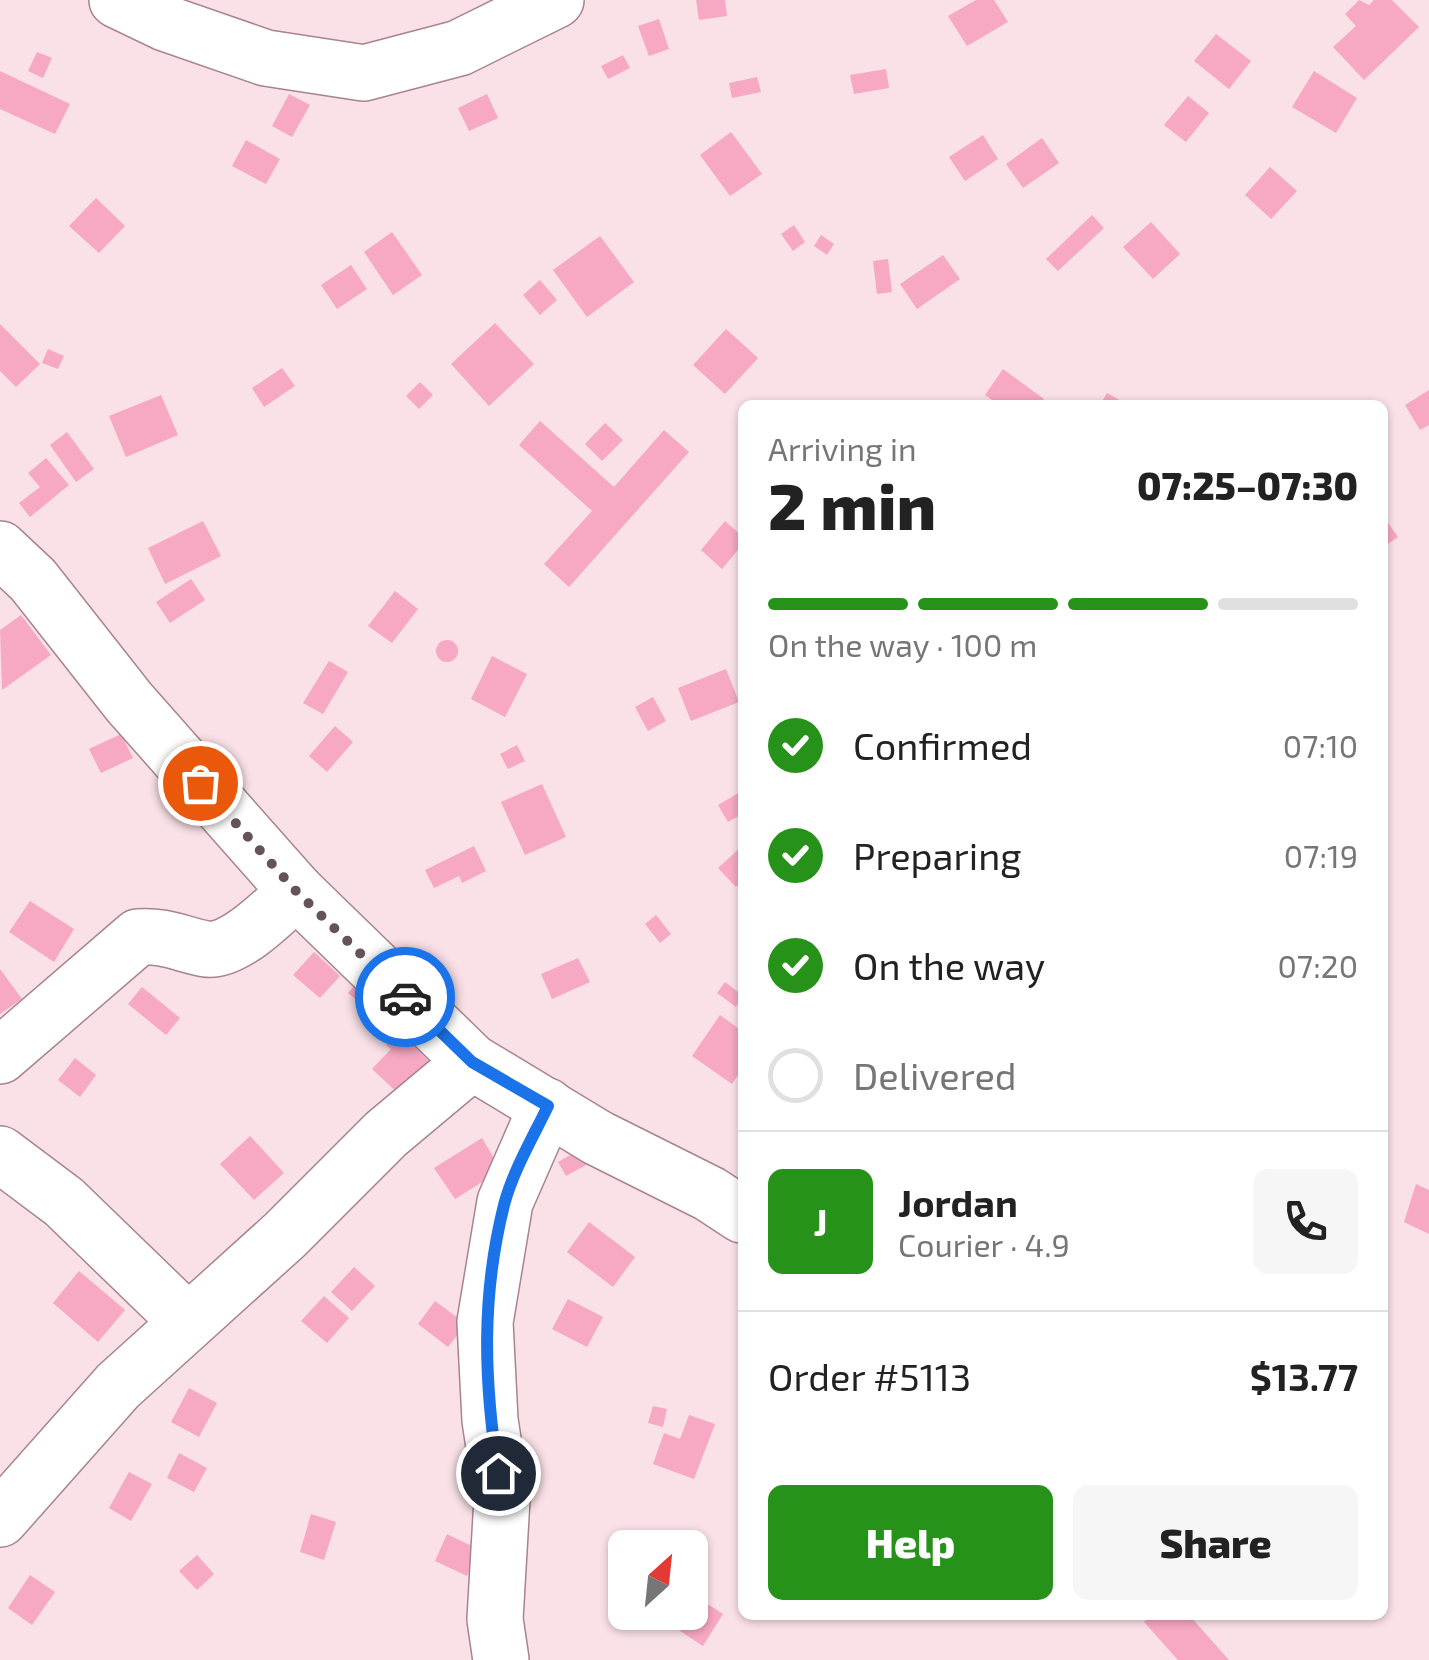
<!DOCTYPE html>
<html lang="en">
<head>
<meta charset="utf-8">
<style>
	body { margin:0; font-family:"Exo 2",sans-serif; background:#f6f6f6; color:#222; height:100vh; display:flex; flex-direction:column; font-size:38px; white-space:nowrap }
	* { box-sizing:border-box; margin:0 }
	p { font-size:32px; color:#767676 }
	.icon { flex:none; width:55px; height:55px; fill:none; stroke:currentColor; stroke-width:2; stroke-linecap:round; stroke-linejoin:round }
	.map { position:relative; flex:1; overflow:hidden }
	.sheet { position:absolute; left:738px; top:400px; width:650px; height:1220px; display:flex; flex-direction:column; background:#fff; border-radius:15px; box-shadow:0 2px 8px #0004 }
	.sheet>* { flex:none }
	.needle { width:65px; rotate:27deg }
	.buttons { position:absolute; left:608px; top:1530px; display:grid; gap:20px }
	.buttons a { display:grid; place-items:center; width:100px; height:100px; border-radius:15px; background:#fff; box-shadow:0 2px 8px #0004; font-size:50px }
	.pin { position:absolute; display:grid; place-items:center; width:85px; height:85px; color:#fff; margin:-42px; border:5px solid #fff; border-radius:50%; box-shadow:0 2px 10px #0007 }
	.courier { position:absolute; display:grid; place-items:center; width:100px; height:100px; margin:-50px; border:8px solid #1a73e8; border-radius:50%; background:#fff; color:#222; box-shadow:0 2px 12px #0007 }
	.head em { font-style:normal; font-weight:800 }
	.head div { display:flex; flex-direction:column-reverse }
	.head { display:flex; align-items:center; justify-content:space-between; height:170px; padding:0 30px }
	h1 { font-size:65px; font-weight:800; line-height:75px }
	.bar { display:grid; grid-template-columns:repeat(4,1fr); gap:15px 10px; align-content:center; height:120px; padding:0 30px }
	.bar i { height:12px; border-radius:8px; background:#e0e0e0 }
	.bar .selected { background:#269219 }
	.bar p { grid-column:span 4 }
	.line { display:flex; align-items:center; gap:25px; padding:0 30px; border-top:2px solid #e0e0e0 }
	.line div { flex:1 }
	.round { display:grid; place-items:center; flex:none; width:105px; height:105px; border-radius:15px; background:#f6f6f6 }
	ol { padding:0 30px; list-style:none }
	li { display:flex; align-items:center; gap:30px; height:110px }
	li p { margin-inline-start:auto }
	li .icon { padding:10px; border-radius:50%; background:#269219; color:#fff; stroke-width:4 }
	li:last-child { color:#767676 }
	li i { width:55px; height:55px; border:5px solid #e0e0e0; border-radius:50% }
	.action { display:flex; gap:20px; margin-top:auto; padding:20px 30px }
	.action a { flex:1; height:115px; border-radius:15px; background:#269219; color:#fff; font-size:40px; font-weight:800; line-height:115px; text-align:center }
	.action a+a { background:#f6f6f6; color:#222 }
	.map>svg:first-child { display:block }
</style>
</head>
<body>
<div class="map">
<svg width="1429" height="1660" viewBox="0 0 1429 1660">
	<rect width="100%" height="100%" fill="#fae1e8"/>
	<!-- building -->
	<g fill="#f7a8c2">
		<polygon points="696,0 725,0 727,16 699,20"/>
		<polygon points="976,0 994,0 1008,22 967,46 948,16"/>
		<polygon points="1359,0 1369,5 1374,0 1392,0 1419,27 1364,80 1333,47 1356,26 1345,14"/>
		<polygon points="659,19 669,49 649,56 638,26"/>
		<polygon points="1216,34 1251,61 1229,89 1194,61"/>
		<polygon points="37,52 52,58 43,78 28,71"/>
		<polygon points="623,55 630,68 608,79 601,66"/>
		<polygon points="886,69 889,88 854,94 850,75"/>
		<polygon points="0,71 70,104 55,134 0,109"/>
		<polygon points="1314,71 1357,98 1336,133 1292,107"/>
		<polygon points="757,77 761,92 732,98 729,83"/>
		<polygon points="289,94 310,105 292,137 272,126"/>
		<polygon points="487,94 498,118 469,131 458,108"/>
		<polygon points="1188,96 1209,113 1186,142 1164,125"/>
		<polygon points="731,132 762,174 730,196 700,155"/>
		<polygon points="983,135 998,159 965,181 949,157"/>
		<polygon points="1042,138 1059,163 1023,188 1006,164"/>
		<polygon points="246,140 280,159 266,184 232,166"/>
		<polygon points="1270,167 1297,191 1271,219 1245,195"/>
		<polygon points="96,198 125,226 99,253 69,226"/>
		<polygon points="1092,215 1104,228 1058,271 1046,259"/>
		<polygon points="1151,222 1180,254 1153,279 1123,247"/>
		<polygon points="794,225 805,242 793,251 781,234"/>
		<polygon points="392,232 422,275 393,295 364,252"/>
		<polygon points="821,235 834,244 827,255 814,246"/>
		<polygon points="600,236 634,282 587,317 553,270"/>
		<polygon points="943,255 960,279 917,309 900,284"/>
		<polygon points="888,259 892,292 877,294 873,261"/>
		<polygon points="351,265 367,289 337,309 321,285"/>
		<polygon points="540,280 557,300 540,315 523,295"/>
		<polygon points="495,323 534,364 489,406 451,364"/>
		<polygon points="0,324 40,364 16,387 0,371"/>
		<polygon points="726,329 758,358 725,394 693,365"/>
		<polygon points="48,349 64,356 58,369 42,363"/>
		<polygon points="282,368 295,386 264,407 252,388"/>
		<polygon points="1003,369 1044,399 1040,405 999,405 985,395"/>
		<polygon points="420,382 433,395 419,409 406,396"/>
		<polygon points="1429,390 1429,425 1420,430 1405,405"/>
		<polygon points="1107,393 1128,405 1100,405"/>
		<polygon points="161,395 178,435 126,457 109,416"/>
		<polygon points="540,421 614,487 664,430 689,452 569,587 544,564 592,511 519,445"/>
		<polygon points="605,423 623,440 602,461 585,444"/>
		<polygon points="67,432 94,469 76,482 50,445"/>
		<polygon points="46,458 69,485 30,517 19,503 40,487 28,473"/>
		<polygon points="1382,514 1398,537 1382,548"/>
		<polygon points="203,521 221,556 165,584 148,548"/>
		<polygon points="725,521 742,536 742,545 722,569 701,550"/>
		<polygon points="191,579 205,600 170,623 156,602"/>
		<polygon points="395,591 418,609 392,643 368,626"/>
		<polygon points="21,615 51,655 2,690 0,630"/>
		<circle cx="447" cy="651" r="11"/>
		<polygon points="492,656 527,674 505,717 471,699"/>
		<polygon points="329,661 348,672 323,714 303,703"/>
		<polygon points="726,669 739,702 691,721 678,688"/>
		<polygon points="653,697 666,721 648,731 635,707"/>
		<polygon points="335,726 353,742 327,772 309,756"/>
		<polygon points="121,734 133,758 101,773 89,749"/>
		<polygon points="517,745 525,761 508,769 500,754"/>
		<polygon points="542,784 566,837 525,855 501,802"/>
		<polygon points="742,791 742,814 728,822 718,805"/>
		<polygon points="474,846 486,871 462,883 459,876 434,888 425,870"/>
		<polygon points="741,847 742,881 736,887 718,868"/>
		<polygon points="30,901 74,929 54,962 9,932"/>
		<polygon points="656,915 671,934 660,943 645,924"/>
		<polygon points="314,952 340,976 320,998 293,975"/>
		<polygon points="578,958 590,982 552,999 541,974"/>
		<polygon points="0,969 22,999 0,1014"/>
		<polygon points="366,972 391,995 374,1015 348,993"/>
		<polygon points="725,982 742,995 736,1007 717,993"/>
		<polygon points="142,987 180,1018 166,1035 128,1004"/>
		<polygon points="720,1015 742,1031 742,1069 732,1084 692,1056"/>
		<polygon points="399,1032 431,1063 400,1095 372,1069 391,1049 386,1045"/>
		<polygon points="75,1058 96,1075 80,1097 58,1080"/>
		<polygon points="250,1136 284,1173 254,1200 220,1164"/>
		<polygon points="482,1138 501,1170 455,1199 434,1168"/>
		<polygon points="586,1146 595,1160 566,1176 558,1162"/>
		<polygon points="1416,1184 1429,1190 1429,1234 1404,1222"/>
		<polygon points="589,1222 635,1257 613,1287 567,1252"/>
		<polygon points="354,1267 375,1286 352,1311 331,1292"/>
		<polygon points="79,1271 125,1310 98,1342 53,1303"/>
		<polygon points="324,1296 349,1318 327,1343 301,1321"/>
		<polygon points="568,1299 603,1317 587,1347 552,1329"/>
		<polygon points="435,1301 466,1324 448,1347 418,1324"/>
		<polygon points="189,1388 217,1403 199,1437 171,1422"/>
		<polygon points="653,1406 667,1409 663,1427 648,1423"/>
		<polygon points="689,1415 715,1424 694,1479 653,1464 664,1433 680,1439"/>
		<polygon points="179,1453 207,1468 194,1492 167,1478"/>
		<polygon points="129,1472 152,1484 131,1521 109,1508"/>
		<polygon points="311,1514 336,1522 324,1560 300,1552"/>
		<polygon points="447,1534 480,1550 467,1576 435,1561"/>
		<polygon points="197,1555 214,1574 197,1590 179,1571"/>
		<polygon points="30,1575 55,1592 32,1625 8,1608"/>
		<polygon points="700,1599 723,1614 703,1646 680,1631"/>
		<polygon points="1151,1615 1189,1615 1229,1660 1178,1660 1144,1622"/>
	</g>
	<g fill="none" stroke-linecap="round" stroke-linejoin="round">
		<defs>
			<g id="minor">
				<polyline points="117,0 165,23 266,58 364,73 459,48 556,0"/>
				<polyline points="0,549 33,580 129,702 296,891 472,1062 598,1138 710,1194 742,1215"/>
				<path d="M0,1056L138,937C166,935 180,944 206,949C233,954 277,909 296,891"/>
				<polyline points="0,1154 64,1202 188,1322"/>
				<polyline points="0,1519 118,1386 285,1235 386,1134 472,1062"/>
				<polyline points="501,1660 495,1619 502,1499 490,1420 485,1322 505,1202 547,1106"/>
			</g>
		</defs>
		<!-- minor casing -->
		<use href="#minor" stroke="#a9838f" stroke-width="58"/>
		<!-- minor -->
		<use href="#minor" stroke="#fff" stroke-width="55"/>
	</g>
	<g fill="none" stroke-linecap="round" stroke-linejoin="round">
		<!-- done -->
		<polyline stroke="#645459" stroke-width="10" stroke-dasharray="0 18" points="200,783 296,891 405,997"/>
		<!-- route -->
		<path stroke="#1a73e8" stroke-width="12" d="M405,997L472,1062L548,1106C533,1137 513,1171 504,1205C481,1297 484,1380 498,1473"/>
	</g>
</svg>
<div class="buttons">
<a><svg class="needle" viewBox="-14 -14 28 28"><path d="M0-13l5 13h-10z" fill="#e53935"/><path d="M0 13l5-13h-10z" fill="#767676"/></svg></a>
</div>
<div class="pin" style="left:200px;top:783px;background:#ea580c"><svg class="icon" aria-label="bag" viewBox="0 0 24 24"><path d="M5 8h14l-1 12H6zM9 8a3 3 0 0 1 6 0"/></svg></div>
<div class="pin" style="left:498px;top:1473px;background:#1f2937"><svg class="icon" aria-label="home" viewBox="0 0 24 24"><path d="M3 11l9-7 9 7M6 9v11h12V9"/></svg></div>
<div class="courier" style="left:405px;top:997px"><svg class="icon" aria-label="car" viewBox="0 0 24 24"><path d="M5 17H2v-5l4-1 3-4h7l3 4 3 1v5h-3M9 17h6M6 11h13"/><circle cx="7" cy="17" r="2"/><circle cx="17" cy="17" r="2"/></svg></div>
<section class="sheet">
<div class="head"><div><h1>2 min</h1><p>Arriving in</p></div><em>07:25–07:30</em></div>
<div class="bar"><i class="selected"></i><i class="selected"></i><i class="selected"></i><i></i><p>On the way · 100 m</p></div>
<ol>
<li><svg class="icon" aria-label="check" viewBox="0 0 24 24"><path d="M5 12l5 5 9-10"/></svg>Confirmed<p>07:10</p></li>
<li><svg class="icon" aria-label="check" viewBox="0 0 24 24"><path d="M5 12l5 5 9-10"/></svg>Preparing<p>07:19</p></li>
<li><svg class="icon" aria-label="check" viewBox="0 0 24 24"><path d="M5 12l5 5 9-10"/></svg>On the way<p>07:20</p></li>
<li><i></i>Delivered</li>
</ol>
<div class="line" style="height:180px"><b class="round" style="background:#269219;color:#fff">J</b><div><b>Jordan</b><p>Courier · 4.9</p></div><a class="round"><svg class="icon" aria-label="phone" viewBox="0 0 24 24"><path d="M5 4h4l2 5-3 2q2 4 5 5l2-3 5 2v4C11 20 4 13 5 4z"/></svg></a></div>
<div class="line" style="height:130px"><div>Order #5113</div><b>$13.77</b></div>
<div class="action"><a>Help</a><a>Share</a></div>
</section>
</div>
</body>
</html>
